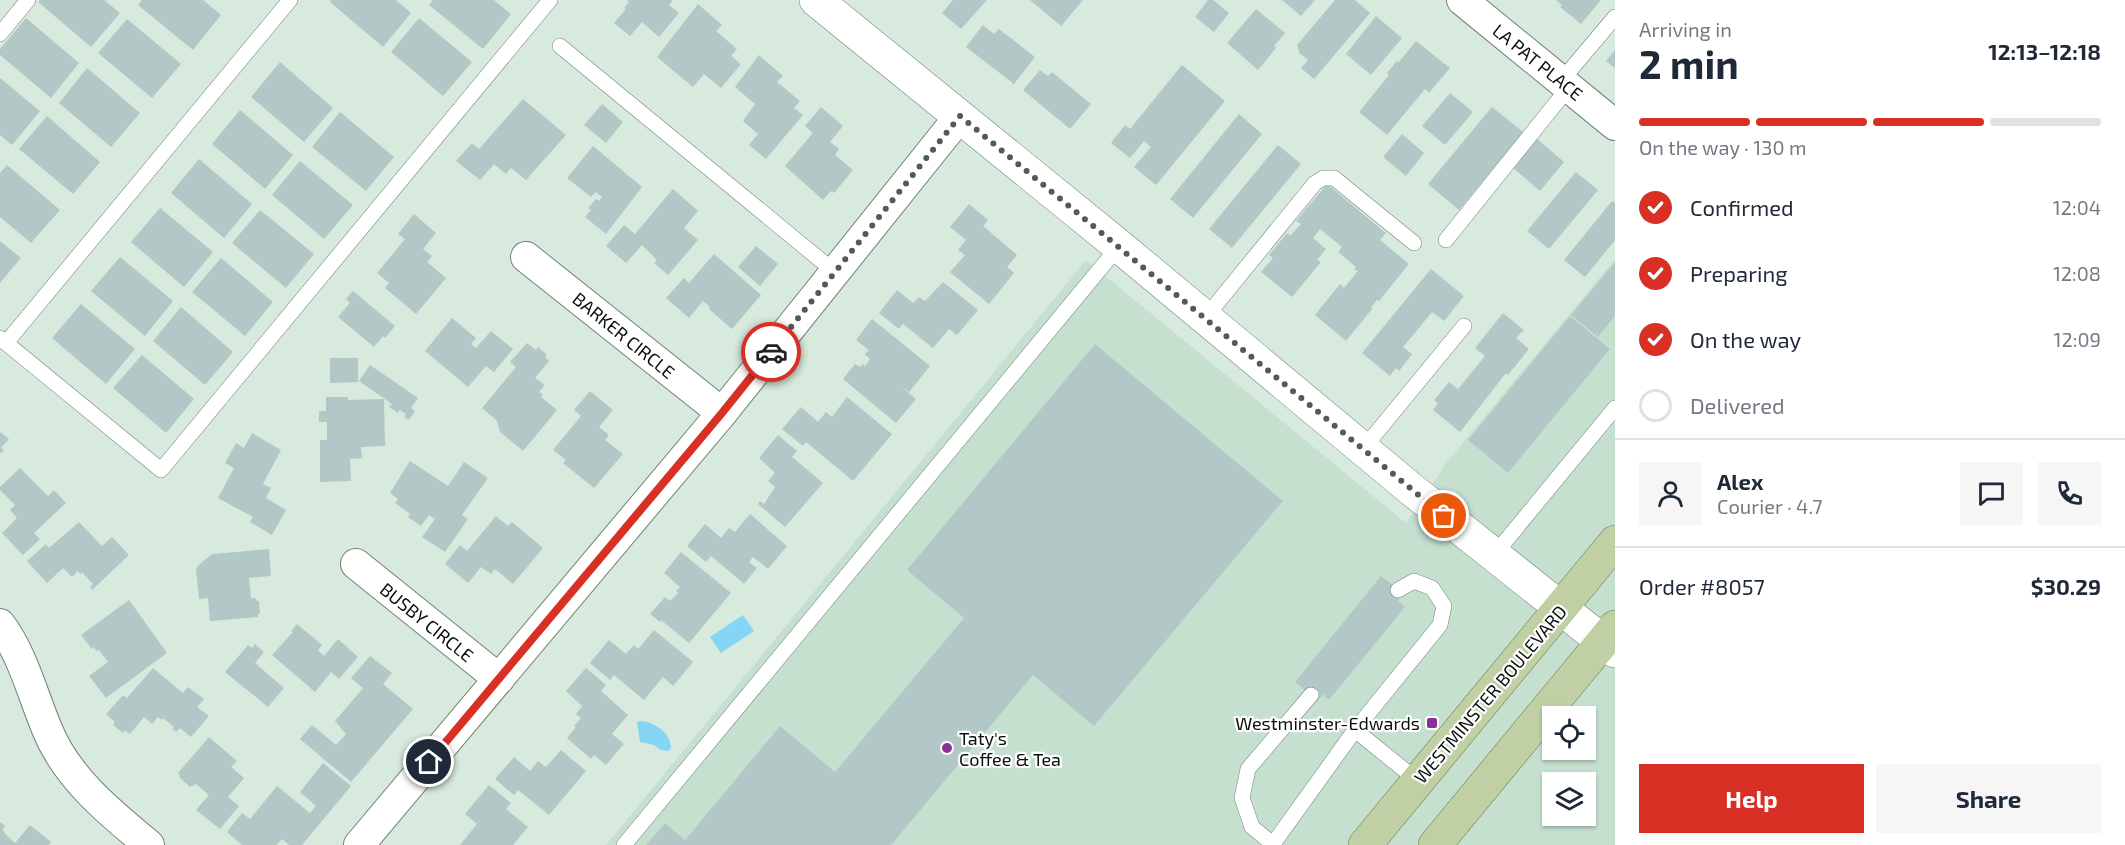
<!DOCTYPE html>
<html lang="en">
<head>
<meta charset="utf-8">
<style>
	body { margin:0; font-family:"Exo 2",sans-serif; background:#f6f6f7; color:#1f2937; height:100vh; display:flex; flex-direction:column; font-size:22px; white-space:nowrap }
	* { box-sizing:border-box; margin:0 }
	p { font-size:20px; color:#747a83 }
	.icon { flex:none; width:33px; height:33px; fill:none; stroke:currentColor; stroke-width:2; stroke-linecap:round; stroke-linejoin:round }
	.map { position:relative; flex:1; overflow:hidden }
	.side { display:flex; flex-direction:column; background:#fff; width:510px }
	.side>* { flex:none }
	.tools { position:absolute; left:1542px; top:706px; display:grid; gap:12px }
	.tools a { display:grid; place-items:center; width:54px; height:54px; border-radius:0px; background:#fff; box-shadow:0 2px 4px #0004; font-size:30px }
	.pin { position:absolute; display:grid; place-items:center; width:51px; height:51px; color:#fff; margin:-26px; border:3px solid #fff; border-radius:50%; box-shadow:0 2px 6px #0007 }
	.courier { position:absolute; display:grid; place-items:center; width:60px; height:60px; margin:-30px; border:4px solid #d93025; border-radius:50%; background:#fff; color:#222; box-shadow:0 2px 8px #0007 }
	.head em { font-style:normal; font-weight:700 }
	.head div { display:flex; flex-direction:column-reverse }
	.head { display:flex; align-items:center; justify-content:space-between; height:102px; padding:0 24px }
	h1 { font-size:39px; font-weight:700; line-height:45px }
	.bar { display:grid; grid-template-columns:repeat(4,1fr); gap:9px 6px; align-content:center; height:72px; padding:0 24px }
	.bar i { height:8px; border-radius:4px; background:#e0e1e3 }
	.bar .selected { background:#d93025 }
	.bar p { grid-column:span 4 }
	.line { display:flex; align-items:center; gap:15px; padding:0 24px; border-top:2px solid #e0e1e3 }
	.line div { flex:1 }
	.round { display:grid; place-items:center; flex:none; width:63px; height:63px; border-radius:0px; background:#f6f6f7 }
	ol { padding:0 24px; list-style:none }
	li { display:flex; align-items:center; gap:18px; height:66px }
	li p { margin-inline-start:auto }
	li .icon { padding:6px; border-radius:50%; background:#d93025; color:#fff; stroke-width:4 }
	li:last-child { color:#747a83 }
	li i { width:33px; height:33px; border:3px solid #e0e1e3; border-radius:50% }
	.button { display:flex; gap:12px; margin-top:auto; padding:12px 24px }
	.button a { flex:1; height:69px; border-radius:0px; background:#d93025; color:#fff; font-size:24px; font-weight:700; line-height:69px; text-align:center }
	.button a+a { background:#f6f6f7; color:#1f2937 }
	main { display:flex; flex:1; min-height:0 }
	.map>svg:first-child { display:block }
</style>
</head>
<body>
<main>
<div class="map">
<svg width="1615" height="845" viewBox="0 0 1615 845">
	<rect width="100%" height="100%" fill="#d8eade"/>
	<!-- built -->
	<path fill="#c6e0d0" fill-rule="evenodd" d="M1615,259V845H606L1086,260L1406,523L1447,462ZM1552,717H1586V750H1552ZM1552,783H1586V816H1552Z"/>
	<!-- water -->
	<g fill="#85d6f5">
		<polygon points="743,615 754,631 721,653 710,637"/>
		<path d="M639,721C654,721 671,733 671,748L668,751L661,750L654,745L640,742L637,723Z"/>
	</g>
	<!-- building -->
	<g fill="#b2c8c7">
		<polygon points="40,0 104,0 120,13 91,47 38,2"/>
		<polygon points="142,0 203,0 221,15 193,50 138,5"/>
		<polygon points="331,0 396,0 411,13 383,47 330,2"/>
		<polygon points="433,0 494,0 511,14 483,49 429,5"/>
		<polygon points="627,0 673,0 669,5 679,13 659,37 642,22 630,36 614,23 626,9 624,8 629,2"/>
		<polygon points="953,0 987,0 961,29 942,13"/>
		<polygon points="1030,0 1083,0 1061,26"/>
		<polygon points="1208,0 1213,0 1229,13 1214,32 1195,17"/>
		<polygon points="1282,0 1315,0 1301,16"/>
		<polygon points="1335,0 1355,0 1370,13 1314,79 1301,68 1308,60 1300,54 1297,45"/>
		<polygon points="1556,0 1601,0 1581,24 1560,7 1562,5"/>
		<polygon points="698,4 722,25 716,31 737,49 731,56 741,64 721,88 704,74 693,87 657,57"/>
		<polygon points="1256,9 1285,33 1274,46 1276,48 1258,70 1227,43"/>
		<polygon points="1376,16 1402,38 1371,75 1346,54"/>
		<polygon points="26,18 79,63 51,98 0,55 0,49"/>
		<polygon points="419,18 472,62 443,96 391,52"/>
		<polygon points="127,19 181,64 152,98 98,53"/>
		<polygon points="983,25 994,34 999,29 1035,57 1014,84 966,47"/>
		<polygon points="1416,41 1450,68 1429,93 1425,89 1387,135 1359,112 1389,75 1387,73 1397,61 1399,62"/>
		<polygon points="1615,50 1615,68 1606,61"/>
		<polygon points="759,55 783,76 777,82 800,101 794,108 803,115 766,159 749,145 758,134 743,121 755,104 735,87"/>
		<polygon points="280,62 333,108 304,142 251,97"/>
		<polygon points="1182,65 1225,101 1156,185 1134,167 1151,147 1144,141 1130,158 1111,143 1125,125 1130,129"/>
		<polygon points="87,68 140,113 111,147 59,103"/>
		<polygon points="1040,70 1048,76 1052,72 1091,104 1070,129 1023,90"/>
		<polygon points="0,78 40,111 12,145 0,135"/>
		<polygon points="1450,93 1473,112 1445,145 1422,126"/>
		<polygon points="523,99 566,135 526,180 511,168 506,174 494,164 480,180 456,161 472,143 479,149"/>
		<polygon points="602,104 623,122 606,143 584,125"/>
		<polygon points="821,107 843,126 830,142 839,149 835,155 853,170 834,193 831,191 823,200 785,166 813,133 805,126"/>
		<polygon points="1492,107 1523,132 1459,210 1428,184"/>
		<polygon points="240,110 293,155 265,189 212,144"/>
		<polygon points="340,112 394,157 366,191 312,147"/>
		<polygon points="1239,114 1262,134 1193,218 1170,199"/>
		<polygon points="47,116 100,162 73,194 19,149"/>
		<polygon points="1402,134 1424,153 1406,176 1383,157"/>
		<polygon points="1536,138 1564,162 1540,191 1512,167"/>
		<polygon points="1278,145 1301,164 1232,248 1209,229"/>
		<polygon points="593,146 642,187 606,234 585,217 591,210 588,208 596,199 599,201 602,197 596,192 591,197 567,178"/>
		<polygon points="199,159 252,204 224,238 171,193"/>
		<polygon points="300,161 353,205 324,239 272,195"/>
		<polygon points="7,165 60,210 31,243 0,217 0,173"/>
		<polygon points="1576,172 1598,190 1549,249 1527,231"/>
		<polygon points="1327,184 1386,233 1380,240 1409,264 1379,301 1377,300 1371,307 1372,309 1346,341 1315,315 1340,284 1344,288 1358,271 1354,269 1356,267 1338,252 1342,247 1320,229 1313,238 1326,249 1317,260 1321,262 1292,297 1261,272 1273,258 1269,255 1287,233 1290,236 1301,224 1296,221"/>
		<polygon points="673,189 698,211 684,228 698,240 668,275 654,263 657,260 642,245 626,263 606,246 624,225 635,234"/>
		<polygon points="1612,201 1615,203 1615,240 1585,277 1564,260"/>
		<polygon points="969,204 988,220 983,226 1017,255 1007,267 1014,273 989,304 950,272 965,255 958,250 966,240 950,227"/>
		<polygon points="160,208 213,252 184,287 131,242"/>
		<polygon points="260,210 314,254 286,288 232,243"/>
		<polygon points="414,214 436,233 423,249 432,256 427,262 446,278 416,314 385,288 389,283 377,273 405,239 398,234"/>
		<polygon points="0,241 21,258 0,283"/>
		<polygon points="756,246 778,264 760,286 738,267"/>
		<polygon points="714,254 761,295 732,329 709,309 710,307 703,301 689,318 666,298 684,278 689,283"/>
		<polygon points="120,257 173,301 145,336 91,291"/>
		<polygon points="221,258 273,302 245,336 192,292"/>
		<polygon points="1615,262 1615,316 1598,337 1571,315"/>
		<polygon points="1431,269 1464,296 1444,321 1432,312 1403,347 1412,354 1399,371 1396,368 1390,376 1362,353"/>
		<polygon points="943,282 978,310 957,335 949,329 933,348 903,324 899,329 879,313 897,290 913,303 919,297 925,301"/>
		<polygon points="353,291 395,326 385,338 383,336 374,347 338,317 350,303 346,299"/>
		<polygon points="81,304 135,349 106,384 52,338"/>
		<polygon points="181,307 233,352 205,385 153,341"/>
		<polygon points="1503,313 1524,330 1516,338 1529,349 1508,375 1506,373 1460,432 1433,410 1438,403 1434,400 1449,382 1458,389 1485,356 1475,348"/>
		<polygon points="1570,316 1610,349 1508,473 1468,440"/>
		<polygon points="452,318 476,338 471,344 476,348 491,331 513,349 494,372 486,366 468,387 425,351"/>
		<polygon points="872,319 930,366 909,392 900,386 916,399 896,423 843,379 855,364 860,367 863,364 865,366 870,359 865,354 869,350 856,340"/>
		<polygon points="527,343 536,350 538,347 547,355 545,357 549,361 535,378 545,385 539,392 543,395 541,397 557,410 523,451 500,432 497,421 482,408 516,367 510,362"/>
		<polygon points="1095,344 1283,501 1094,726 1033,675 891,845 646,845 665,823 685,840 780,726 835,772 964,618 907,570"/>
		<polygon points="142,355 194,399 166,433 113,388"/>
		<polygon points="330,358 358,358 358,382 330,383"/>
		<polygon points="370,365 418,398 411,408 415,411 409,420 404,417 406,414 400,410 398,413 389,407 392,404 359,381"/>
		<polygon points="590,391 613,410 599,427 609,435 605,440 623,454 594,488 563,463 566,460 553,450 581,416 574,410"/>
		<polygon points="326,397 348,397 348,400 384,399 385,446 361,447 362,458 350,459 351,481 320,482 320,440 327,440 327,422 319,422 319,411 326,411"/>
		<polygon points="847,397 892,434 853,481 806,442 803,446 782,429 801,407 818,422 826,412 832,417"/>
		<polygon points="0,432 9,439 1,448 4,450 0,454"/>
		<polygon points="252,433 281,450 263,484 271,488 266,498 286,510 272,535 250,522 253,517 218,498 234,468 225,463 236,443 244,448"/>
		<polygon points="778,435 797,451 792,457 823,483 785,527 758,504 760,501 764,504 775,487 768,481 775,473 759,458"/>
		<polygon points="410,461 448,486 464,462 488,478 462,515 468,519 445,552 422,537 435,519 429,515 421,526 408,517 410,514 395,503 398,499 390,493"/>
		<polygon points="20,468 48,496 54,490 66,503 34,533 40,539 23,555 2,533 17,518 10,510 15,505 0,490 0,487"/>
		<polygon points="750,514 787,546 768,569 753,557 749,562 757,568 744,584 711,556 706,562 687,546 705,524 721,538 729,528 735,532"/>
		<polygon points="496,516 508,526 512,522 543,548 513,584 495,569 491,574 481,567 468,583 445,564 460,545 467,551"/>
		<polygon points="79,522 102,546 112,537 129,555 92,590 90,587 93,584 82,572 80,574 78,571 72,577 63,568 47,583 27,561 46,544 49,548"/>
		<polygon points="269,549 271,576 249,578 251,598 256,598 257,601 259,601 260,613 258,614 258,617 210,621 208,598 199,599 196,569 199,565 212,554"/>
		<polygon points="681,552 731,593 689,643 661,620 660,622 650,614 665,597 670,601 678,593 676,591 680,587 664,573"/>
		<polygon points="1381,576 1404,594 1398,601 1405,607 1329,700 1323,694 1318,701 1295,682"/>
		<polygon points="129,600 167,653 106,698 89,676 108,662 99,650 96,651 94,647 92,649 81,635"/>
		<polygon points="297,624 322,645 318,650 324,656 338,639 358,657 339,679 331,672 315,692 272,655 293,632 291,631"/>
		<polygon points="654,630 693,662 673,686 663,677 644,700 614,675 610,680 590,663 609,640 626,654 634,645 638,649"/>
		<polygon points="255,644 264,652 255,663 284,688 268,707 225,672 248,645 252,648"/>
		<polygon points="370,656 392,673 383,684 413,709 351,782 300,739 312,725 336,745 346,734 335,721 363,688 351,678"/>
		<polygon points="153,668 183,693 188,687 204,699 197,707 209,716 191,737 180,728 176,732 172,729 174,727 163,718 162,720 158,717 152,724 144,717 130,734 125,730 123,733 113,725 115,722 106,714 123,695 127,698"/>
		<polygon points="586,668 606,685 601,691 628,715 612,734 624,744 606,765 594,755 591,759 567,738 576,727 574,726 581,718 576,714 582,706 566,691"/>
		<polygon points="209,737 237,761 231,767 244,778 228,797 239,806 220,829 196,810 209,795 196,784 190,787 179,777 180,775 178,773"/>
		<polygon points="561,750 586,771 549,815 518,790 514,795 495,779 514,757 530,771 538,761 546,767"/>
		<polygon points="323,763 351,786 302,845 289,845 282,839 276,845 242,845 227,832 242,813 250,819 277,786 310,813 316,806 300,792"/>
		<polygon points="489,785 511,803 506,809 528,827 513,845 460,845 477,824 465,814"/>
		<polygon points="0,822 5,826 2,830 5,832 4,833 15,843 30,825 51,842 49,845 0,845"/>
	</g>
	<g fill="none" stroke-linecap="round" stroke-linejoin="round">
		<defs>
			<g id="lane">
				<polyline points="0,34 28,0"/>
				<polyline points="560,46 835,272"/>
				<polyline points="1561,81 1615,17"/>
				<polyline points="1446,240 1569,87"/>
				<polyline points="1205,318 1315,183 1323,178 1334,178 1414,243"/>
				<polyline points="0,338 161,470 550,0"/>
				<polyline points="6,343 290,0"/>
				<polyline points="1363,449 1464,326"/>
				<polyline points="1494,555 1615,408"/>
				<polyline points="1398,590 1414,581 1432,588 1444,606 1440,625 1355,730 1418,781"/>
				<polyline points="1273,844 1355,730"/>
				<polyline points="624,845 1119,246"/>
				<polyline points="1274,845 1252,827 1242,798 1248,769 1311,695"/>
			</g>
			<g id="street">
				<polyline points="1462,0 1615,125"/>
				<polyline points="526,257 722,413"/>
				<polyline points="356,564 499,679"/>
				<path d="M0,624C23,655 32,693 47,729C66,777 109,812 149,845"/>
				<polyline points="359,845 722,413 960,116"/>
			</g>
			<polyline id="secondary" points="816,0 1119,246 1411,489 1615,651"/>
			<g id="primary">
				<polyline points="1365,845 1615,542"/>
				<polyline points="1435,845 1615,627"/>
			</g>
		</defs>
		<!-- lane casing -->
		<use href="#lane" stroke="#708176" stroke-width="16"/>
		<!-- street casing -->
		<use href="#street" stroke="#708176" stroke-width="32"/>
		<!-- secondary casing -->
		<use href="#secondary" stroke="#708176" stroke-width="34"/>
		<!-- primary casing -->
		<use href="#primary" stroke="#657847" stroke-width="34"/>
		<!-- lane -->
		<use href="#lane" stroke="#fff" stroke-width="15"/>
		<!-- street -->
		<use href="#street" stroke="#fff" stroke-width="30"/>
		<!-- secondary -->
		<use href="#secondary" stroke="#fff" stroke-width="33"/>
		<!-- primary -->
		<use href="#primary" stroke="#c1d0a4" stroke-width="33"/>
	</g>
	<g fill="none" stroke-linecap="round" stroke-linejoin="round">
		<!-- done -->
		<polyline stroke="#515c55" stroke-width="6" stroke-dasharray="0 10.8" points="771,352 960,116 1444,516"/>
		<!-- route -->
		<polyline stroke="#d93025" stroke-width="8" points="429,762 722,413 771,352"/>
	</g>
	<!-- markers -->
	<g fill="#8d2f99" stroke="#fff" stroke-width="2">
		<rect x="1426" y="717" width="12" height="12" rx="3"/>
		<circle cx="947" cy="748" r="6"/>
	</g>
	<g text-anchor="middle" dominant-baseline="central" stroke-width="4.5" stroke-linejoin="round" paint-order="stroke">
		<!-- street labels -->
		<g font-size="18" fill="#090f0b" stroke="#fff">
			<text transform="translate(1538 62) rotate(39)">LA PAT PLACE</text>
			<text transform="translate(624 335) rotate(39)">BARKER CIRCLE</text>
			<text transform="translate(427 622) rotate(39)">BUSBY CIRCLE</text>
			<text transform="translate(1490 694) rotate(-50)">WESTMINSTER BOULEVARD</text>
		</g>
		<!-- poi labels -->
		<g font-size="18" fill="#090f0b" stroke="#fff" text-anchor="end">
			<text x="1420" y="723">Westminster-Edwards</text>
			<text x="959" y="738" text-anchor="start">Taty's<tspan x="959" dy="21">Coffee &amp; Tea</tspan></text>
		</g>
	</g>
</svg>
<div class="tools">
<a><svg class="icon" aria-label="locate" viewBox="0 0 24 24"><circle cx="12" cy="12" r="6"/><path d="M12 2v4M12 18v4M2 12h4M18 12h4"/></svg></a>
<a><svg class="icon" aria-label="layers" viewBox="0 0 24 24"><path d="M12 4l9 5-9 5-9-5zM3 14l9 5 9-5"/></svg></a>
</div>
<div class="pin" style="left:1444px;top:516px;background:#ea580c"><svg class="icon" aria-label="bag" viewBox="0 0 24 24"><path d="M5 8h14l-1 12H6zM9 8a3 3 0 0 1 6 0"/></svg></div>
<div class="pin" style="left:429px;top:762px;background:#1f2937"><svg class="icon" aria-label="home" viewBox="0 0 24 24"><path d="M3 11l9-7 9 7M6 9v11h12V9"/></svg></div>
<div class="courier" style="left:771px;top:352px"><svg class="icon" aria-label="car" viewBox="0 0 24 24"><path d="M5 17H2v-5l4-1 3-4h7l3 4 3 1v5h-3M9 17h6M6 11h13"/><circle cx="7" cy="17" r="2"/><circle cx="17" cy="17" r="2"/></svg></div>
</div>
<section class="side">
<div class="head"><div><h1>2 min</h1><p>Arriving in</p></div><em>12:13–12:18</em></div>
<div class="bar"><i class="selected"></i><i class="selected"></i><i class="selected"></i><i></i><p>On the way · 130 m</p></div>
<ol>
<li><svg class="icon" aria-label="check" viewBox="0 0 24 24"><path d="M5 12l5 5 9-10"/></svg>Confirmed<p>12:04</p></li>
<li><svg class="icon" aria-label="check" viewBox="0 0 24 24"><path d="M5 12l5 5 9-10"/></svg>Preparing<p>12:08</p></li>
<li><svg class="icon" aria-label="check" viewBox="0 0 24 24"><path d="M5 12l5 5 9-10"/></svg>On the way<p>12:09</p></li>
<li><i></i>Delivered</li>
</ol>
<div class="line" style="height:108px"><a class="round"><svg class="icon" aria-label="person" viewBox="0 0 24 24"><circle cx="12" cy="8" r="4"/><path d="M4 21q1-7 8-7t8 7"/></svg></a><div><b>Alex</b><p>Courier · 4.7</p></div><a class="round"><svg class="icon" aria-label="chat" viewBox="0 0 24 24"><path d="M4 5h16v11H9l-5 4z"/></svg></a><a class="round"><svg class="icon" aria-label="phone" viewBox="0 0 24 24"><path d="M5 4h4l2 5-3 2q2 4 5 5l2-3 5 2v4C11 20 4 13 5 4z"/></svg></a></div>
<div class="line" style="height:78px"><div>Order #8057</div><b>$30.29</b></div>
<div class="button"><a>Help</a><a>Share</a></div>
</section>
</main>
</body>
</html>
